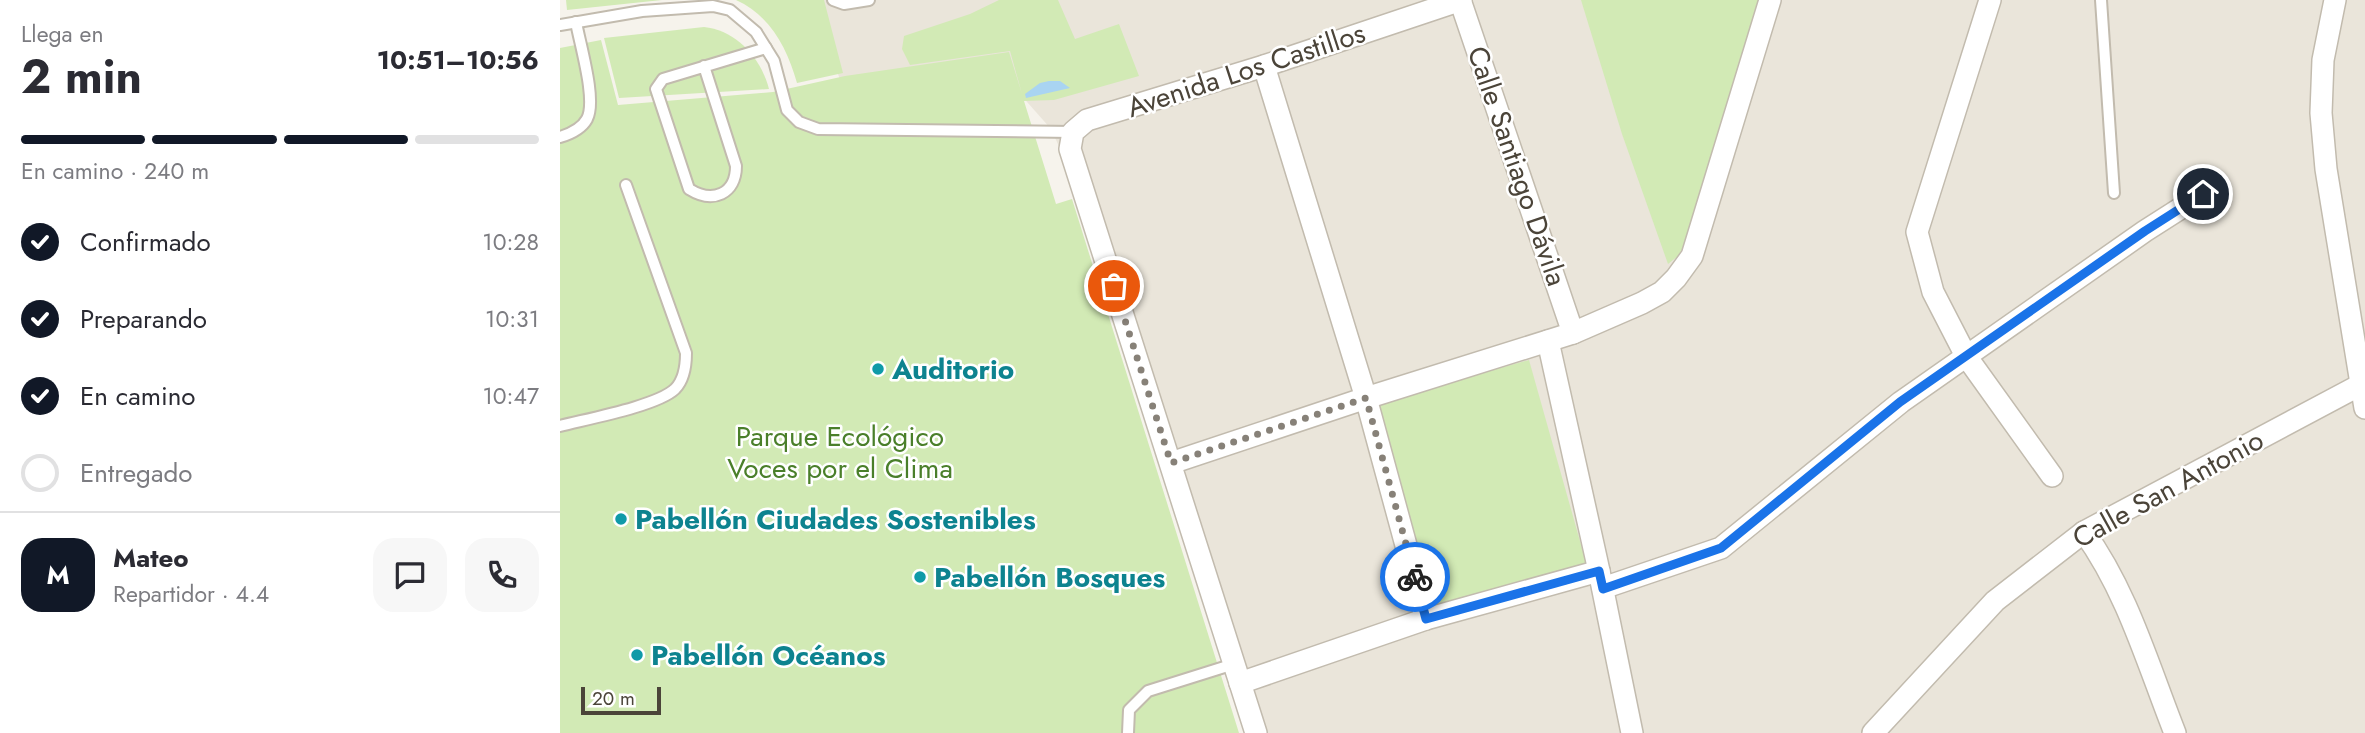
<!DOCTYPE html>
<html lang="es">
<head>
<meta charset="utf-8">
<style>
	body { margin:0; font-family:Jost,sans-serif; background:#f7f7f7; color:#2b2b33; height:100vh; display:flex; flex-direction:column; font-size:26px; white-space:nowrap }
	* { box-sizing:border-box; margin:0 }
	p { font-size:23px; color:#7c7c81 }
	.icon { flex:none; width:38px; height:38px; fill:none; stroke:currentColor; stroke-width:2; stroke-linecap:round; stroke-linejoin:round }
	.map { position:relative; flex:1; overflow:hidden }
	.drawer { display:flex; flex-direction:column; background:#fff; width:560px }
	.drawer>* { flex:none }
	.scale { position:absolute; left:21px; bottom:18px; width:80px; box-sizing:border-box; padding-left:7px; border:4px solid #4b4439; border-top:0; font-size:19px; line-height:24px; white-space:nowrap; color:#4b4439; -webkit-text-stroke:5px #fff; paint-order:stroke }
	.pin { position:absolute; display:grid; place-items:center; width:60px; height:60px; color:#fff; margin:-30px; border:4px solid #fff; border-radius:50%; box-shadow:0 2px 7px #0007 }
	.courier { position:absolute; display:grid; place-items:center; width:70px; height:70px; margin:-35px; border:5px solid #1a73e8; border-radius:50%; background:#fff; color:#222; box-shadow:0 2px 9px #0007 }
	.head em { font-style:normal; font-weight:700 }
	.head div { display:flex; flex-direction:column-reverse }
	.head { display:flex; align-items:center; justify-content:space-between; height:119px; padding:0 21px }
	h1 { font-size:46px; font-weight:700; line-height:52px }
	.bar { display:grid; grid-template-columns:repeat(4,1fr); gap:10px 7px; align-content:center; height:84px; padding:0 21px }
	.bar i { height:9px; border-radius:5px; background:#e1e1e2 }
	.bar .active { background:#111827 }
	.bar p { grid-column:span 4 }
	.line { display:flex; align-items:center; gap:18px; padding:0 21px; border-top:2px solid #e1e1e2 }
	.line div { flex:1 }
	.round { display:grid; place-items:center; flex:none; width:74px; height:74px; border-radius:21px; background:#f7f7f7 }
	ol { padding:0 21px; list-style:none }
	li { display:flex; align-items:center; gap:21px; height:77px }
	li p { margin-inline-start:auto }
	li .icon { padding:7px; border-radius:50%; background:#111827; color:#fff; stroke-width:4 }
	li:last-child { color:#7c7c81 }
	li i { width:38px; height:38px; border:4px solid #e1e1e2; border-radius:50% }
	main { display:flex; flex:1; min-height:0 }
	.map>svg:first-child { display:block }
</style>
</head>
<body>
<main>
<section class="drawer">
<div class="head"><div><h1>2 min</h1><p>Llega en</p></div><em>10:51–10:56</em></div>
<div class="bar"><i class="active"></i><i class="active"></i><i class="active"></i><i></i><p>En camino · 240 m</p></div>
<ol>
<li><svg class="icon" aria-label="check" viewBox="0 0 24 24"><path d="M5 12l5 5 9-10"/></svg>Confirmado<p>10:28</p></li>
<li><svg class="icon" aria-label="check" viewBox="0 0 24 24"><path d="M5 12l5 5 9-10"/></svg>Preparando<p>10:31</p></li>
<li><svg class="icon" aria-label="check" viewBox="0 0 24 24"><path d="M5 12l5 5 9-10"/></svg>En camino<p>10:47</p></li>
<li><i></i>Entregado</li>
</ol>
<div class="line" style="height:126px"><b class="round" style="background:#111827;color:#fff">M</b><div><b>Mateo</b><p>Repartidor · 4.4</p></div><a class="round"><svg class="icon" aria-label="chat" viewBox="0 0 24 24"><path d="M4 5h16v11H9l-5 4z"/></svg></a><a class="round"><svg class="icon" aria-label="phone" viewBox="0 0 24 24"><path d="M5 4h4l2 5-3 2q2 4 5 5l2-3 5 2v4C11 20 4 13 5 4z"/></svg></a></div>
</section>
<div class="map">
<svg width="1805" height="733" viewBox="0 0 1805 733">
	<rect width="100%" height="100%" fill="#f6f3ec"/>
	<!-- residential -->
	<polygon fill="#eae5da" points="250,0 1805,0 1805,733 692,733 525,203 491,129 438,69 284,90"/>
	<!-- green -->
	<g fill="#d2eab5">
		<polygon points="6,0 102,0 7,10"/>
		<path d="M176,0H264L283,73L237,83C227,48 211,16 176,0Z"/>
		<polygon points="439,0 498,0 515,39 559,24 579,76 494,100 464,101 496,204 512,199 679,733 0,733 0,48 41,40 58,105 213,92 285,76 449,52 462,94 450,51 350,65 342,49 344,36 410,14"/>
		<polygon points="1021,0 1200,0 1128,239 1118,256 1108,264 1062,134"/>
		<path d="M144,27C176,30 201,58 209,89L59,98L44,38Z"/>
		<polygon points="969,360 1027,566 870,610 812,404"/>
	</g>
	<!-- water -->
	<polygon fill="#a9d4f2" points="489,81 500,81 510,88 466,98 465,94 480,83"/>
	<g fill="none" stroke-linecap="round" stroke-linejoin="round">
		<defs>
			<g id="service">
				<polyline points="273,0 284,4 309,0"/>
				<polyline points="1541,0 1554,193"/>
				<polyline points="0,25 82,11 153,6 170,10 196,32 214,61 227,110 239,122 258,129 513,132"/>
				<path d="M144,66L176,166C176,194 153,204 129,189L96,89L103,79L206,48"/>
				<path d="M0,137C10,134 22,128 27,119C37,100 20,45 16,22"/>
				<path d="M0,426C27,419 97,406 115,389C124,380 126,365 126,353L66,185"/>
				<polyline points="568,733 569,710 588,691 674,664"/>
			</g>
			<g id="minor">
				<polyline points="900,0 1013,333"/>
				<polyline points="1430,0 1357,232 1373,292 1406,356 1492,476"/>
				<polyline points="1775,0 1763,60 1761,113 1766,169 1805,408"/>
				<polyline points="704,66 806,398 866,619"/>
				<polyline points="988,341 1039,571 1072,733"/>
				<polyline points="611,463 806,398 1013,333 1082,303 1102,292 1116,278 1132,256 1210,0"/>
				<path d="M1524,532C1567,591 1588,665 1615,733"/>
				<polyline points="1043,588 1161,548 1341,402 1585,231 1643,194"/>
				<polyline points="680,683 866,619 1039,571"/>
				<polyline points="696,733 510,149 513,132 527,120 704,66 901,0"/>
				<polyline points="1313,733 1435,601 1524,532 1800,385"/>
			</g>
		</defs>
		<!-- service casing -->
		<use href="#service" stroke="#c2bbae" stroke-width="14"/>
		<!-- minor casing -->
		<use href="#minor" stroke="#c2bbae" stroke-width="24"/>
		<!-- service -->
		<use href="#service" stroke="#fff" stroke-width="10"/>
		<!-- minor -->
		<use href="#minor" stroke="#fff" stroke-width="21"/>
	</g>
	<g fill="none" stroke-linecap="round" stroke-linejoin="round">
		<!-- done -->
		<polyline stroke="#878178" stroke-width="7" stroke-dasharray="0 12.6" points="554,286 611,463 806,398 855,577"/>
		<!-- route -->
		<polyline stroke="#1a73e8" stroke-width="9" points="855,577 866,619 1039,571 1043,589 1161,548 1340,402 1585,231 1643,194"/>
	</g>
	<!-- markers -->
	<g fill="#0f9aa8" stroke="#fff" stroke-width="2.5">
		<circle cx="318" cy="369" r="7"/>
		<circle cx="61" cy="519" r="7"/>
		<circle cx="360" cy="577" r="7"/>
		<circle cx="77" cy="655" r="7"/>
	</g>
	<g text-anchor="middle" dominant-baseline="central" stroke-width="5" stroke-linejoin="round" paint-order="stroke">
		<!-- street labels -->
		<g font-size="28" fill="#4b4439" stroke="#fff">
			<text transform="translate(686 70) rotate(-18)">Avenida Los Castillos</text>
			<text transform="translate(957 166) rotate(71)">Calle Santiago Dávila</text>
			<text transform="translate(1608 489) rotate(-29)">Calle San Antonio</text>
		</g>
		<!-- culture labels -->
		<g font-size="28" font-weight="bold" fill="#0d838f" stroke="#fff" text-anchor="start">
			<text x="332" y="369">Auditorio</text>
			<text x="75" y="519">Pabellón Ciudades Sostenibles</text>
			<text x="374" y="577">Pabellón Bosques</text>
			<text x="91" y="655">Pabellón Océanos</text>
		</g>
		<!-- park labels -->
		<g font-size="28" fill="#4a7f2a" stroke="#fff">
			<text x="280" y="436">Parque Ecológico<tspan x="280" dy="32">Voces por el Clima</tspan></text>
		</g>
	</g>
</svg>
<div class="scale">20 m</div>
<div class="pin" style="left:554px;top:286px;background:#ea580c"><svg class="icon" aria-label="bag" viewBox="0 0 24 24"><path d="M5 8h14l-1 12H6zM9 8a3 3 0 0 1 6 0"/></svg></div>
<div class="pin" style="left:1643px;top:194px;background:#1f2937"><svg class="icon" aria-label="home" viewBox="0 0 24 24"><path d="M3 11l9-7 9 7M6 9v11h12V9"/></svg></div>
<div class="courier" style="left:855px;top:577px"><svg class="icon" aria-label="bike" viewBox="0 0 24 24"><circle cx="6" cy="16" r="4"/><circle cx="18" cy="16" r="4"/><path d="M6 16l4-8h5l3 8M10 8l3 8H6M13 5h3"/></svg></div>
</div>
</main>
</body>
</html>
